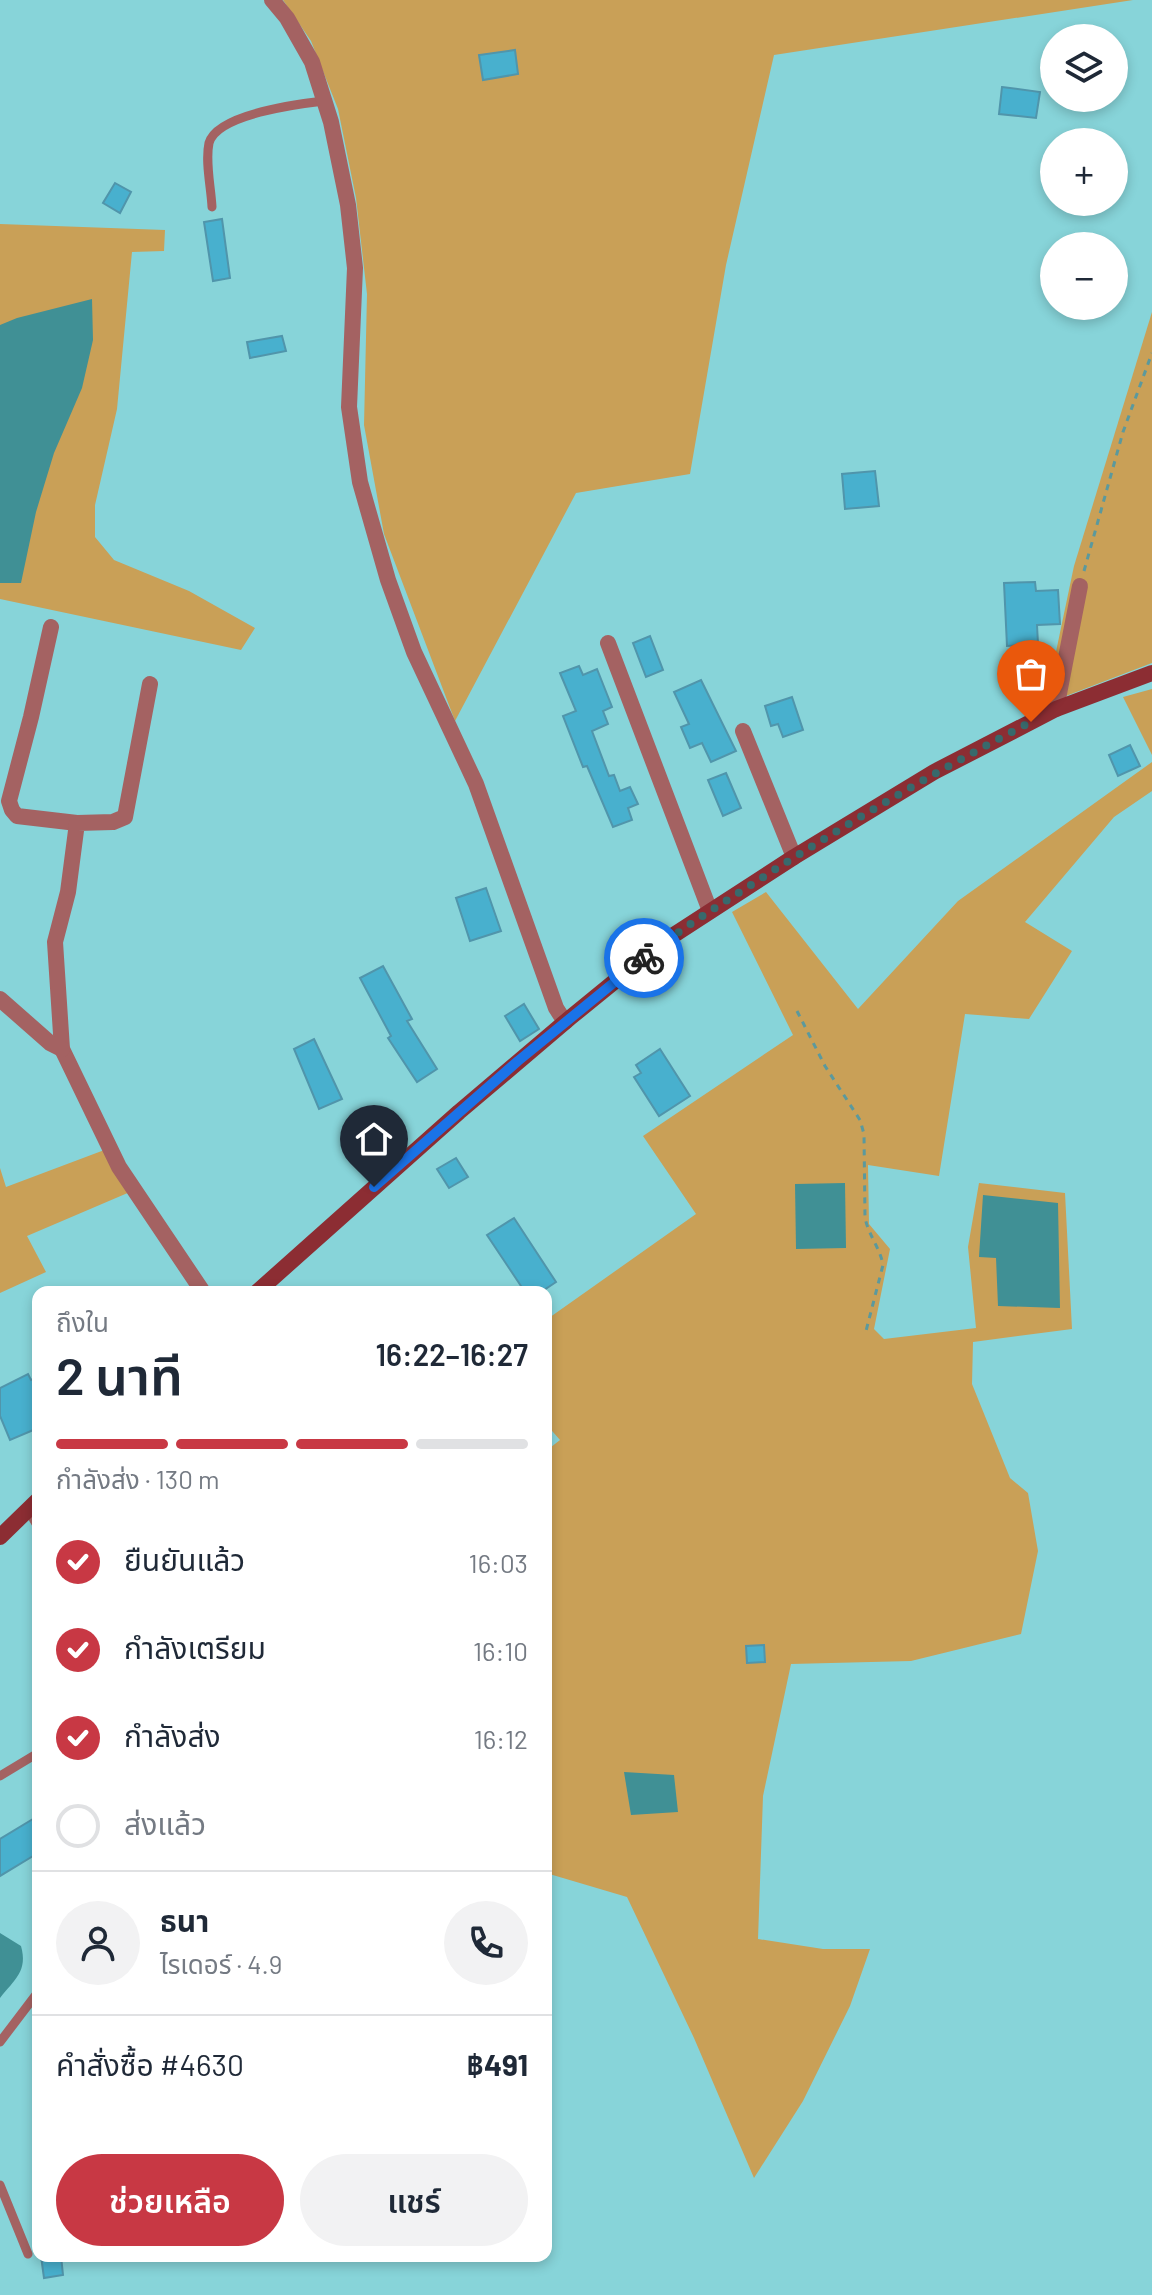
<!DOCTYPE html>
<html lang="th">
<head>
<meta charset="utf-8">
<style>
	body { margin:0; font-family:Barlow,"Noto Sans Thai",sans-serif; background:#f2f2f3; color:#1f2937; height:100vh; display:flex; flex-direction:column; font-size:30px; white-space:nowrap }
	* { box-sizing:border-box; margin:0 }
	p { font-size:26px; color:#747a83 }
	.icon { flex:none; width:44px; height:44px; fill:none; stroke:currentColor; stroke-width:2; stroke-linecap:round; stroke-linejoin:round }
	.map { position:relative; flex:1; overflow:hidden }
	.panel { position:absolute; left:32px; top:1286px; width:520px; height:976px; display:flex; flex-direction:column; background:#fff; border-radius:16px; box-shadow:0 4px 12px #0003 }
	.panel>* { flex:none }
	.tools { position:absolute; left:1040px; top:24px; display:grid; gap:16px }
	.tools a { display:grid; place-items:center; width:88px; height:88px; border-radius:50%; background:#fff; box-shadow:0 4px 12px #0003; font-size:40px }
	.pin { position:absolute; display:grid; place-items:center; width:68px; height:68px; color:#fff; margin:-82px -34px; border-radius:50% 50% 50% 0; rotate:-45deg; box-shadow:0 0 8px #0007 }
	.pin .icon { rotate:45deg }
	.courier { position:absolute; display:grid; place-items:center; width:80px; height:80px; margin:-40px; border:6px solid #1a73e8; border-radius:50%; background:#fff; color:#222; box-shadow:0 2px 10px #0007 }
	.summary em { font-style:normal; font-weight:600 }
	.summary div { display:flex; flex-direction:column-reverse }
	.summary { display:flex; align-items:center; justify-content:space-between; height:136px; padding:0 24px }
	h1 { font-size:52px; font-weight:600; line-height:60px }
	.bar { display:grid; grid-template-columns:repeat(4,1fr); gap:12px 8px; align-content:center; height:96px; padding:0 24px }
	.bar i { height:10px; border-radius:6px; background:#e0e1e3 }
	.bar .active { background:#c83844 }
	.bar p { grid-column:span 4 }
	.line { display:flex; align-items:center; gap:20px; padding:0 24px; border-top:2px solid #e0e1e3 }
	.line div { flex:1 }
	.round { display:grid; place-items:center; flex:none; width:84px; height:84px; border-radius:42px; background:#f2f2f3 }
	ol { padding:0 24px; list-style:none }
	li { display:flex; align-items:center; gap:24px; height:88px }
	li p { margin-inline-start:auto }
	li .icon { padding:8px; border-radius:50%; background:#c83844; color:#fff; stroke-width:4 }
	li:last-child { color:#747a83 }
	li i { width:44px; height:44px; border:4px solid #e0e1e3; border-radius:50% }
	.action { display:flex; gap:16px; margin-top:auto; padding:16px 24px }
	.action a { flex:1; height:92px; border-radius:48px; background:#c83844; color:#fff; font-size:32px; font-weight:600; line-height:92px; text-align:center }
	.action a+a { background:#f2f2f3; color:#1f2937 }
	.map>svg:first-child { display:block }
</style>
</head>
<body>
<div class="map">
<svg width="1152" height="2295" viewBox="0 0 1152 2295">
	<rect width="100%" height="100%" fill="#87d4d9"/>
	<!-- green -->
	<g fill="#c9a057">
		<polygon points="283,0 1133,0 774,55 726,265 690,474 576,493 455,721 384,534 364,425 367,294 356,198 338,109 311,41"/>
		<polygon points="0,224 165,230 164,251 132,252 117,409 95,505 95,537 114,560 189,591 255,628 241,650 0,599"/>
		<polygon points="1152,312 1152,663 1045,704 1074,566"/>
		<polygon points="1152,689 1152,755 1123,697"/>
		<polygon points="1152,762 1152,791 1114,817 1025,922 1072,951 1029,1019 965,1014 939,1176 868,1165 869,1224 890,1249 874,1329 884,1339 976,1328 968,1247 979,1183 1065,1193 1072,1329 973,1342 972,1384 1010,1478 1028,1493 1038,1551 1021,1634 911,1661 791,1664 763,1796 758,1939 823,1949 870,1949 850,2006 803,2101 754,2178 694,2038 627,1897 546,1873 546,1451 560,1440 546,1424 546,1320 696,1214 643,1136 793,1035 732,912 766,892 858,1009 958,901"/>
		<polygon points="107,1149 130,1192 27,1236 46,1272 0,1293 0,1168 6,1187"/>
	</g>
	<!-- water -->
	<g fill="#409095">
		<polygon points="92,299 93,340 82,388 54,453 36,512 21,583 0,583 0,325 17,318"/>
		<polygon points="845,1183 846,1248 796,1249 795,1184"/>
		<polygon points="983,1195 1058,1203 1060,1308 998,1306 996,1258 979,1257"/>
		<polygon points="624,1772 674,1775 678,1812 631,1815"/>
		<path d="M0,1933L21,1946C28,1971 15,1979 0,1998Z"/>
	</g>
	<!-- building -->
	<g fill="#48b0ce" stroke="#5095ab" stroke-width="2">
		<polygon points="515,50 518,74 483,80 479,55"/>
		<polygon points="1002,87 1040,92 1036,118 999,114"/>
		<polygon points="115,183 131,192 120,213 103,203"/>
		<polygon points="222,219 230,278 213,281 204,222"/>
		<polygon points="282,336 286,351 250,358 247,342"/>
		<polygon points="875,471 879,506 845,509 842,474"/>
		<polygon points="1035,582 1036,591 1058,590 1060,624 1037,625 1038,644 1007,646 1004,583"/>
		<polygon points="650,636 663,670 646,677 633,643"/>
		<polygon points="579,666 583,675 597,669 612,707 603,711 608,724 592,731 609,776 614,775 620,791 630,787 638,804 628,808 632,820 613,827 587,766 583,767 563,716 576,711 560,673"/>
		<polygon points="701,680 736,751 711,762 702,743 690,748 681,727 689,724 674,692"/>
		<polygon points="792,697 803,730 783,737 778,724 771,726 765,706"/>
		<polygon points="1130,745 1140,766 1118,776 1109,755"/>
		<polygon points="726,773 741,808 723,816 708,780"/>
		<polygon points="486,888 501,931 470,941 456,898"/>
		<polygon points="383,966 412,1019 407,1021 437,1069 417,1082 388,1038 391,1036 360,978"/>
		<polygon points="524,1004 539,1029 520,1041 505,1016"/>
		<polygon points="314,1039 342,1099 319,1109 294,1049"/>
		<polygon points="660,1049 690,1096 659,1116 634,1077 641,1073 636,1065"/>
		<polygon points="456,1158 468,1177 449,1188 437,1169"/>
		<polygon points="514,1218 556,1282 541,1292 525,1292 487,1235"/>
		<polygon points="28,1374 31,1380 38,1377 38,1428 10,1440 0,1416 0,1388"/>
		<polygon points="764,1645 765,1662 747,1663 746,1646"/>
		<polygon points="38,1816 38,1853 0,1876 0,1839"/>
		<polygon points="41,2256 61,2256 63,2275 44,2278"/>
	</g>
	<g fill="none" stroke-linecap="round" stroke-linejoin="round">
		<!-- path -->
		<g stroke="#5b999d" stroke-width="3" stroke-dasharray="6 6" stroke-linecap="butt">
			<polyline points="1084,571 1123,432 1152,353"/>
			<path d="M797,1011L825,1066L860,1120L864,1134L865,1218C869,1236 880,1248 883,1265L866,1331"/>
		</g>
		<!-- lane -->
		<g stroke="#a46262" stroke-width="9">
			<path d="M212,207C211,187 205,162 209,143C217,114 298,104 324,101"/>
			<polyline points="28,1510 38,1527"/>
			<polyline points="0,1776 38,1753"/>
			<polyline points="0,2042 38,1992"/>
			<polyline points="0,2185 28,2254"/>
		</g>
		<!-- street -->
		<g stroke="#a46262" stroke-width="16">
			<polyline points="272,0 287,18 312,62 331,122 348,205 355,268 349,407 360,482 388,580 414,652 476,784 556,1008 565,1022"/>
			<polyline points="51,627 31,717 9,801 12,810 17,816 77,823"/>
			<polyline points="608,643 710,911"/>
			<polyline points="150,684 125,817 113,822 77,823 68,892 55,942 62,1049 119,1167 203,1292"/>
			<polyline points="1056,709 1080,586"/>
			<polyline points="743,731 794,857"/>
			<polyline points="0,999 50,1043 62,1049"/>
		</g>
		<!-- secondary -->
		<g stroke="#8c2d33" stroke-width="16">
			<polyline points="257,1292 459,1112 571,1017 663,942 794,857 934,772 1056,709 1152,673"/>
			<polyline points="0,1537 38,1500"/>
		</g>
	</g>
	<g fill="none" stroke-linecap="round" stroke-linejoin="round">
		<!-- done -->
		<path stroke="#38696c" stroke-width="8" stroke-dasharray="0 14.4" d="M644,958C684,926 728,900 771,872C856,818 942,768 1031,722"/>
		<!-- route -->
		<polyline stroke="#1a73e8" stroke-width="10" points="374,1187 518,1061 644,958"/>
	</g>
</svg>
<div class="tools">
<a><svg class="icon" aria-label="layers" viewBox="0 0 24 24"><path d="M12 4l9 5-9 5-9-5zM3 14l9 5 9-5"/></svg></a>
<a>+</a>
<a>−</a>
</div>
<div class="pin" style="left:1031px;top:722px;background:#ea580c"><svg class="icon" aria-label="bag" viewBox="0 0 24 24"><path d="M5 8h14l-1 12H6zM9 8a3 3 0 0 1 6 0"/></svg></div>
<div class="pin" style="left:374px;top:1187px;background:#1f2937"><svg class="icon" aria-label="home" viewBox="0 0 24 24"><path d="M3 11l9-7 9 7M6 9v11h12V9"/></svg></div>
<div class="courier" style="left:644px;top:958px"><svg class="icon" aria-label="bike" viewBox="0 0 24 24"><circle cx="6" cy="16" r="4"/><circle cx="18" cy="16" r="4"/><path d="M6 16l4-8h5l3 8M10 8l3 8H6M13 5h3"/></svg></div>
<section class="panel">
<div class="summary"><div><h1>2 นาที</h1><p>ถึงใน</p></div><em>16:22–16:27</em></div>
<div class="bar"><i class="active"></i><i class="active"></i><i class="active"></i><i></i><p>กำลังส่ง · 130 m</p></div>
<ol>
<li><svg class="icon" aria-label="check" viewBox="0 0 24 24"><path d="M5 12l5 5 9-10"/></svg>ยืนยันแล้ว<p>16:03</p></li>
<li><svg class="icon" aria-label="check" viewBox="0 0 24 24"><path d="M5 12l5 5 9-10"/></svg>กำลังเตรียม<p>16:10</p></li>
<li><svg class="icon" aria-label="check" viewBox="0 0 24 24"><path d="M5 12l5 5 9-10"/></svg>กำลังส่ง<p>16:12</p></li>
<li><i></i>ส่งแล้ว</li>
</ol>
<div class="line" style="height:144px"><a class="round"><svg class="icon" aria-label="person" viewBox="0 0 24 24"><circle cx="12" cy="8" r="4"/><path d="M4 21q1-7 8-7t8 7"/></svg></a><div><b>ธนา</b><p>ไรเดอร์ · 4.9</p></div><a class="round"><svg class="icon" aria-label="phone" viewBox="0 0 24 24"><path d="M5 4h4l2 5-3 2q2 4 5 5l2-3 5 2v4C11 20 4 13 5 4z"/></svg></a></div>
<div class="line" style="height:104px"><div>คำสั่งซื้อ #4630</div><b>฿491</b></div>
<div class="action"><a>ช่วยเหลือ</a><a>แชร์</a></div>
</section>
</div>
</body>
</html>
